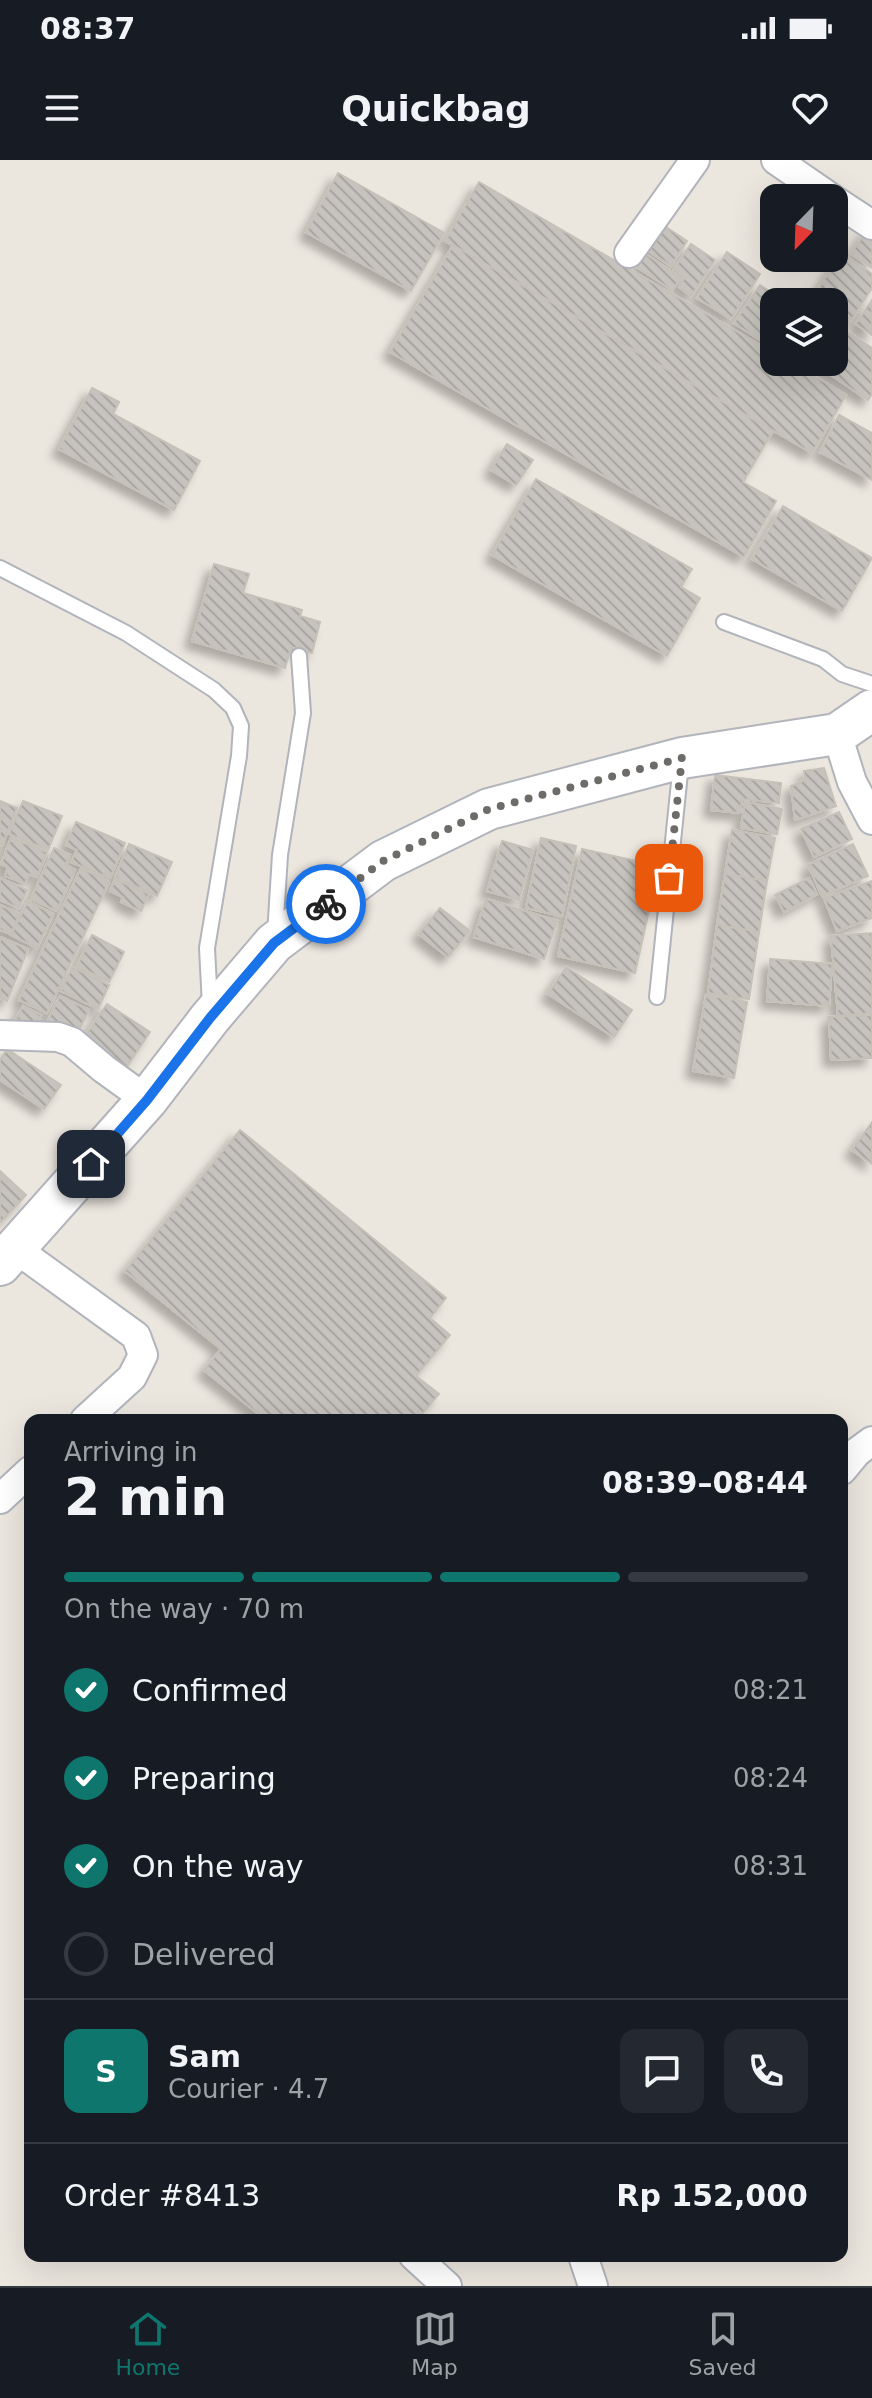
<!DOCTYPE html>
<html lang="en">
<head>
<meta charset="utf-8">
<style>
	body { margin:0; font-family:"DejaVu Sans",sans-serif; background:#242831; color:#f1f3f6; height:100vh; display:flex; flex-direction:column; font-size:30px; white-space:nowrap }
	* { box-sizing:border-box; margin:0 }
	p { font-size:26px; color:#9ea1a6 }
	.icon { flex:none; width:44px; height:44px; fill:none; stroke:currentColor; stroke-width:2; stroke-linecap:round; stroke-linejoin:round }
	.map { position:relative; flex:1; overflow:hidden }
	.drawer { position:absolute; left:24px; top:1254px; width:824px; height:848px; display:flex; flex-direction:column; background:#171b24; border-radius:16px; box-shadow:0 8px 32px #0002 }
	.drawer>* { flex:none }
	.needle { width:52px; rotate:203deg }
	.controls { position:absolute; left:760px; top:24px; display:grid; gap:16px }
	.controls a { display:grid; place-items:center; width:88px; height:88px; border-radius:16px; background:#171b24; box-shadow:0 8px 32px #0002; font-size:40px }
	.pin { position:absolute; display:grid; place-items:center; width:68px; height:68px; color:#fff; margin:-34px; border-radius:16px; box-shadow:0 4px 12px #0006 }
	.courier { position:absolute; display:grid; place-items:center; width:80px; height:80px; margin:-40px; border:6px solid #1a73e8; border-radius:50%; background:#fff; color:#222; box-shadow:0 2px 10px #0007 }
	.summary em { font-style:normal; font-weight:700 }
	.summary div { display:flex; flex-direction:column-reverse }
	.summary { display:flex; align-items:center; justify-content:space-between; height:136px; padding:0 40px }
	h1 { font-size:52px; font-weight:700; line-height:60px }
	.bar { display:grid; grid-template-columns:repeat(4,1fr); gap:12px 8px; align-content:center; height:96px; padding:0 40px }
	.bar i { height:10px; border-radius:6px; background:#363941 }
	.bar .active { background:#0f766e }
	.bar p { grid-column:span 4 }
	.line { display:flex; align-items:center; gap:20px; padding:0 40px; border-top:2px solid #363941 }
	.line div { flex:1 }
	.round { display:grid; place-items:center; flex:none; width:84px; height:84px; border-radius:16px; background:#242831 }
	ol { padding:0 40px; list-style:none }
	li { display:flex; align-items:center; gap:24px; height:88px }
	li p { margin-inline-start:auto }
	li .icon { padding:8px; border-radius:50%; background:#0f766e; color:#fff; stroke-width:4 }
	li:last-child { color:#9ea1a6 }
	li i { width:44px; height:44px; border:4px solid #363941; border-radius:50% }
	.status { display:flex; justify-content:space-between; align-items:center; height:56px; padding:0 40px; background:#171b24; direction:ltr }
	.status svg { height:22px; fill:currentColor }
	header { display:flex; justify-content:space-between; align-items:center; height:104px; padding:0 40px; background:#171b24; font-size:36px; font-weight:700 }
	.tab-bar { display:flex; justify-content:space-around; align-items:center; height:112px; border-top:2px solid #363941; background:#171b24; font-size:22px; color:#9ea1a6 }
	.tab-bar a { display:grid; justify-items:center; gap:4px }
	.tab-bar .active { color:#0f766e }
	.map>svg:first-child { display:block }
</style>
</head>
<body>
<div class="status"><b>08:37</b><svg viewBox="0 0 49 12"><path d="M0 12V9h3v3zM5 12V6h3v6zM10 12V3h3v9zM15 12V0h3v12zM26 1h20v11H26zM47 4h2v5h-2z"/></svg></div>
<header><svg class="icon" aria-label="menu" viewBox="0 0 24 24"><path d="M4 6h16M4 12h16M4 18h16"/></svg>Quickbag<svg class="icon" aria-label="heart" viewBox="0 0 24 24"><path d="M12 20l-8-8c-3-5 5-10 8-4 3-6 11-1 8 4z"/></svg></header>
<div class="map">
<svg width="872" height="2126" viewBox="0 0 872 2126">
	<defs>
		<pattern id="building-back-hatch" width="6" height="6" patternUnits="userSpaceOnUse" patternTransform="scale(2)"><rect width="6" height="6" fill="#c6c2bd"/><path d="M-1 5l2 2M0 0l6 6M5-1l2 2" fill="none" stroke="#aaa7a3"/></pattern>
		<filter id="shadow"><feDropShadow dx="-7" dy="7" stdDeviation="4" flood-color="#0004"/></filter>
	</defs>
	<rect width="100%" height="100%" fill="#ebe6de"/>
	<!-- building -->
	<g fill="url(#building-back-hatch)" stroke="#c6c1b8" stroke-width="2" filter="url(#shadow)">
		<polygon points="338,13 444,73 411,131 306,72"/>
		<polygon points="479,22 774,193 774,202 790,202 846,235 812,293 445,81"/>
		<polygon points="660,63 687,81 671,106 644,88"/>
		<polygon points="868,68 872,70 872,108 851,94"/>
		<polygon points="691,84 715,100 691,136 679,127 685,117 674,109"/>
		<polygon points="453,85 773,271 743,322 776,341 744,397 390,192"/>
		<polygon points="727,92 760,114 731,159 697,138"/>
		<polygon points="842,93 872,114 872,128 851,160 836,150 834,154 834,142 810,141"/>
		<polygon points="646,94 681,118 672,130 637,107"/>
		<polygon points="760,125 786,142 774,142 774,182 771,187 734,163"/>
		<polygon points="872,140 872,175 856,164"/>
		<polygon points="834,163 872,188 872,234 868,240 812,202 834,202"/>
		<polygon points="92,228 119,242 113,254 200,301 174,350 59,289"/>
		<polygon points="839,255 872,273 872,320 820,292"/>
		<polygon points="507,284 533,300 516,325 491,310"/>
		<polygon points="536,319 692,409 681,427 700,438 667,496 492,395"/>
		<polygon points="783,346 872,398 842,451 752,399"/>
		<polygon points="214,404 249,414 243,433 302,450 300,456 320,462 312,493 291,487 285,508 192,481"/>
		<polygon points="824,608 836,646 795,660 791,626 805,620 804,611"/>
		<polygon points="715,615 781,623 779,643 742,639 740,653 711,650"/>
		<polygon points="0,641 17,648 2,685 0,684"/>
		<polygon points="23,641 62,656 48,690 9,674"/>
		<polygon points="745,642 782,649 777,674 741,668"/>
		<polygon points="839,652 852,679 814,697 801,669"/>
		<polygon points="76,662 125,683 110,718 71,702 77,690 66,685"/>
		<polygon points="732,670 775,678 767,721 725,714"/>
		<polygon points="11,678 47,692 37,717 29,714 25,723 5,716 8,707 1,704"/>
		<polygon points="541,678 576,686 562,756 526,748"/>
		<polygon points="502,681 533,690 519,740 487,731"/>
		<polygon points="129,684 172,702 157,736 115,717"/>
		<polygon points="853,684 868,716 822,736 808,705"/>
		<polygon points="54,688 70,695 65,705 75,710 57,751 31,739"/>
		<polygon points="582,689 659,706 635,813 558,796"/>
		<polygon points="81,708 109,722 47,853 19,840"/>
		<polygon points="725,714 767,721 759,772 717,765"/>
		<polygon points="0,718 27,730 19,748 0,740"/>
		<polygon points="809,718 817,734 784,752 775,735"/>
		<polygon points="115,719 149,734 141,751 121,742 123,737 110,731"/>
		<polygon points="872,721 872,758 837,771 824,738"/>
		<polygon points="486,739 557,761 544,799 474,777"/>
		<polygon points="28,741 53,754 37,788 11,775"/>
		<polygon points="0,745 19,754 11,774 0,770"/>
		<polygon points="440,748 470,771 448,797 419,774"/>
		<polygon points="717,765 759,772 749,839 708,833"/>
		<polygon points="872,773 872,853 838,856 831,776"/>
		<polygon points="92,775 124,792 109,822 77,806"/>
		<polygon points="0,777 28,789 7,841 0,838"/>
		<polygon points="770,799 832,804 829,846 767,841"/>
		<polygon points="72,807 109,825 98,849 61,831"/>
		<polygon points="566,807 632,850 614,877 548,834"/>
		<polygon points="706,835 747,842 734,918 693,911"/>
		<polygon points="60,836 89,850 76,876 47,862"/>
		<polygon points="107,844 150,872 126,908 83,879"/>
		<polygon points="23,846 41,855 34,868 16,859"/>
		<polygon points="872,855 872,898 831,900 829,857"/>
		<polygon points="7,889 61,925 44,949 0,920 0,900"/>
		<polygon points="872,962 872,1004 852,990"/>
		<polygon points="240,970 446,1138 430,1158 450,1175 416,1216 439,1234 417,1260 266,1260 204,1210 221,1189 125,1111"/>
		<polygon points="0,1011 26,1035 1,1062 0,1061"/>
	</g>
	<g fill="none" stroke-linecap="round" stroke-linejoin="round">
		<defs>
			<g id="service">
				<polyline points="0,408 126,473 214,530 233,548 241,566 239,596 207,788 210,846"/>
				<polyline points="724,462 823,499 842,514 872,524"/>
				<polyline points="275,775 280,695 303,553 299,496"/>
				<polyline points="657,837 681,603"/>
			</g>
			<g id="minor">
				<polyline points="776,0 831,38"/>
				<polyline points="834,40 872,65"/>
				<polyline points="629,93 695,0"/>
				<polyline points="837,574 852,622 872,660"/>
				<polyline points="0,875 58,877 72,882 104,909 147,940"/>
				<polyline points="16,1089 136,1176 143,1195 132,1217 85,1260"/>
				<polyline points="842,1310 857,1292 872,1281"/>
				<polyline points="0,1339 30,1311"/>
				<polyline points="414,2096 447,2126"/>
				<polyline points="583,2096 593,2126"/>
			</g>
			<polyline id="secondary" points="0,1105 147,940 210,858 274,783 383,701 489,649 682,598 837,574 872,550"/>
		</defs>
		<!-- service casing -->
		<use href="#service" stroke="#b2b4bc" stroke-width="18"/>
		<!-- minor casing -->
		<use href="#minor" stroke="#b2b4bc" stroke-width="32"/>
		<!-- secondary casing -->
		<use href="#secondary" stroke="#b2b4bc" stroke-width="44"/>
		<!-- service -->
		<use href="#service" stroke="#fff" stroke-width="14"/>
		<!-- minor -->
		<use href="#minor" stroke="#fff" stroke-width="28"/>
		<!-- secondary -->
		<use href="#secondary" stroke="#fff" stroke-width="40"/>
	</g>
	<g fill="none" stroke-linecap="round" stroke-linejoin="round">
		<!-- done -->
		<polyline stroke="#6e6c69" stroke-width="8" stroke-dasharray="0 14.4" points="326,744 383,701 489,649 682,598 669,718"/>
		<!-- route -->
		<polyline stroke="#1a73e8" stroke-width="10" points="91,1004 147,940 210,858 274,783 326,744"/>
	</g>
</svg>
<div class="controls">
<a><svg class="needle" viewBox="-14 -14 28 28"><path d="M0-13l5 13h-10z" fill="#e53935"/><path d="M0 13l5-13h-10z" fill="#9ea1a6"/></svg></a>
<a><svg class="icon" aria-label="layers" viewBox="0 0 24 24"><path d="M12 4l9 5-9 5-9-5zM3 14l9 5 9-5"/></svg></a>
</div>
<div class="pin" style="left:669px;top:718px;background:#ea580c"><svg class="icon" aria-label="bag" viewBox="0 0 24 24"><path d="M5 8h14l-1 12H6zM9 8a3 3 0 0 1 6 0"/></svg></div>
<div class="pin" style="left:91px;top:1004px;background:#1f2937"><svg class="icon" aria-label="home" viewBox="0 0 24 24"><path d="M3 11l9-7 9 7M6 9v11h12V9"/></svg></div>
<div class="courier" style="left:326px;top:744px"><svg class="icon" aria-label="bike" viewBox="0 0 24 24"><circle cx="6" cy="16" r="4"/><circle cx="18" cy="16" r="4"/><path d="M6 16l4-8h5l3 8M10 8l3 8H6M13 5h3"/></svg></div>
<section class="drawer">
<div class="summary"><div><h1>2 min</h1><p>Arriving in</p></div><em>08:39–08:44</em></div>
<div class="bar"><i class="active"></i><i class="active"></i><i class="active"></i><i></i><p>On the way · 70 m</p></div>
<ol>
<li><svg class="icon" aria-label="check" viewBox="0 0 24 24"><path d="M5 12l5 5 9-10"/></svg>Confirmed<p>08:21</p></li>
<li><svg class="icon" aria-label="check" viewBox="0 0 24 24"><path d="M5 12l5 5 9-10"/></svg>Preparing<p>08:24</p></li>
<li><svg class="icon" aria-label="check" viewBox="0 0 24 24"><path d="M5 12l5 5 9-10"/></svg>On the way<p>08:31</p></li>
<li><i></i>Delivered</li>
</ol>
<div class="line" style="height:144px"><b class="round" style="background:#0f766e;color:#fff">S</b><div><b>Sam</b><p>Courier · 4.7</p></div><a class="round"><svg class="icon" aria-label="chat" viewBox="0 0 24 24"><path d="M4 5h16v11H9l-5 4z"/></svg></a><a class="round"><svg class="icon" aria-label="phone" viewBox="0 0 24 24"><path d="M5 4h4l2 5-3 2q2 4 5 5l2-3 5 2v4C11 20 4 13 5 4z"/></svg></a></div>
<div class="line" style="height:104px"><div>Order #8413</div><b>Rp 152,000</b></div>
</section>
</div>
<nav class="tab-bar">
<a class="active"><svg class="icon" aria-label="home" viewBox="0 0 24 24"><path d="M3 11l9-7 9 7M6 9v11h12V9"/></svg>Home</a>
<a><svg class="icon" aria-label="map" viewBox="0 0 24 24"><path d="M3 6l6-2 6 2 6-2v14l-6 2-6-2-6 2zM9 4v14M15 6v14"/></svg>Map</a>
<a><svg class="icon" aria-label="saved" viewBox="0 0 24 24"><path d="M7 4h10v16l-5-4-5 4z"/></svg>Saved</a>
</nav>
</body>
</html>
